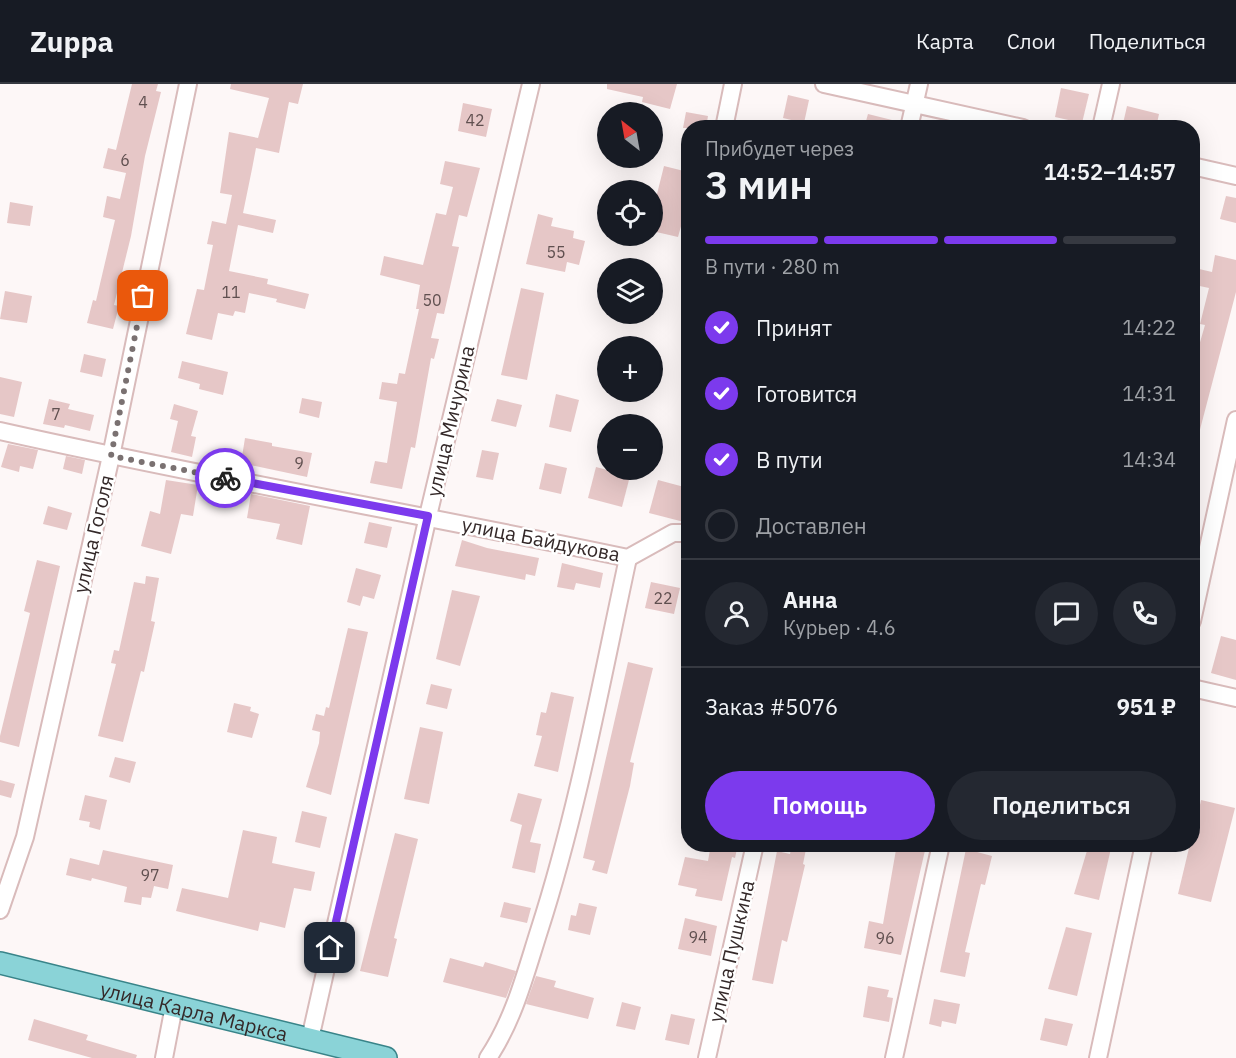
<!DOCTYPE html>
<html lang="ru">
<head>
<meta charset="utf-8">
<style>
	body { margin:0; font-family:"IBM Plex Sans",sans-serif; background:#242831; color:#f1f3f6; height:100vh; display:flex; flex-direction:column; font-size:22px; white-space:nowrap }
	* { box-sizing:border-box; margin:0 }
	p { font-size:20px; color:#9ea1a6 }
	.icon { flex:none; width:33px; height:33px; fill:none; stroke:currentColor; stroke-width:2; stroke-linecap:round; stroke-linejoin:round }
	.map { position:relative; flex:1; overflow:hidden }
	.details { position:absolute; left:681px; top:36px; width:519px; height:732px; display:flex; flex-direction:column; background:#171b24; border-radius:24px; box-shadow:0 6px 24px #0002 }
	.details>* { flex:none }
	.needle { width:39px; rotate:329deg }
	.tools { position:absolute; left:597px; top:18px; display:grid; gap:12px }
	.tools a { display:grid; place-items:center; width:66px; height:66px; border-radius:50%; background:#171b24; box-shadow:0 6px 24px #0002; font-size:30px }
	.pin { position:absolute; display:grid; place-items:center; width:51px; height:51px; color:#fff; margin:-26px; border-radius:12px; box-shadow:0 3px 9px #0006 }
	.courier { position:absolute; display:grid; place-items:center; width:60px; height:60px; margin:-30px; border:4px solid #7c3aed; border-radius:50%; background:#fff; color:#222; box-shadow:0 2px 8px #0007 }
	.head em { font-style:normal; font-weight:600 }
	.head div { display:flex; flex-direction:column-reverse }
	.head { display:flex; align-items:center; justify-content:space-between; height:102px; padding:0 24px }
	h1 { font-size:39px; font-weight:600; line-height:45px }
	.bar { display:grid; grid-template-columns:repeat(4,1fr); gap:9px 6px; align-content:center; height:72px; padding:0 24px }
	.bar i { height:8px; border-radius:4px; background:#363941 }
	.bar .selected { background:#7c3aed }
	.bar p { grid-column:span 4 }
	.line { display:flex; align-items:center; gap:15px; padding:0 24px; border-top:2px solid #363941 }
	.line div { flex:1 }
	.round { display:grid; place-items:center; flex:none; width:63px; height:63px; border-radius:32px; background:#242831 }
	ol { padding:0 24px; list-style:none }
	li { display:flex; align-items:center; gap:18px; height:66px }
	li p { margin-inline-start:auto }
	li .icon { padding:6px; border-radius:50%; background:#7c3aed; color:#fff; stroke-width:4 }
	li:last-child { color:#9ea1a6 }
	li i { width:33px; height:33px; border:3px solid #363941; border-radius:50% }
	.action { display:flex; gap:12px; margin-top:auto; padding:12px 24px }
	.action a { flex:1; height:69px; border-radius:36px; background:#7c3aed; color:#fff; font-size:24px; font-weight:600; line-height:69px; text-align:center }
	.action a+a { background:#242831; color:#f1f3f6 }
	header { display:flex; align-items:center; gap:36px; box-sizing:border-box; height:84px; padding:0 30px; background:#171b24; border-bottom:2px solid #363941 }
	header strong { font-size:28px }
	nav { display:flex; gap:33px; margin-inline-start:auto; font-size:21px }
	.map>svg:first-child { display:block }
</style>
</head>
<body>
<header>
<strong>Zuppa</strong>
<nav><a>Карта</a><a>Слои</a><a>Поделиться</a></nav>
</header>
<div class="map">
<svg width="1236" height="974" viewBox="0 0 1236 974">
	<rect width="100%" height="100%" fill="#fdf7f7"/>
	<!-- building -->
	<g fill="#e6c7c7">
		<polygon points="132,0 158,0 156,7 161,8 145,72 131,152 114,221 119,222 113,245 87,239 93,216 96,217 115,136 103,133 107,112 120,115 126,89 103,84 108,64 116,66"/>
		<polygon points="231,0 303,0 298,20 289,18 279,69 256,64 252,85 243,129 276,136 273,149 238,141 229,187 268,195 267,200 309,210 305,225 276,218 277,215 249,209 245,229 235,227 233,232 218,229 212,256 186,250 197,205 204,206 213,161 207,160 212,137 226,140 232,111 220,109 229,48 258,54 269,14 230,5"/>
		<polygon points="607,0 677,0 670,25 642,18 643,13 607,5"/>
		<polygon points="1061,4 1089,10 1082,39 1055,33"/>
		<polygon points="788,11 809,16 804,39 783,34"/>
		<polygon points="463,19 492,25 486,53 458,47"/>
		<polygon points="1127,22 1159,30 1156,44 1122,44"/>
		<polygon points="686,28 708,32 706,44 683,44"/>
		<polygon points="868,30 900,38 899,44 864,44"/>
		<polygon points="445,77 480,84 467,133 459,131 452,162 459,163 444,230 437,229 431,254 439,255 434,275 431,274 415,364 411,363 402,405 370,399 375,377 387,379 397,318 379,315 382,298 397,300 399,289 405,290 419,225 416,225 420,201 380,191 384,172 423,181 436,129 446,131 453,103 440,100"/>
		<polygon points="664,82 688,88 688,102 682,128 685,128 678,153 652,147 652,130"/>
		<polygon points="1226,112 1236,114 1236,139 1220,135"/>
		<polygon points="10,118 33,122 30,142 7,139"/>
		<polygon points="538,130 553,134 551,142 574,147 573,154 585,157 579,181 567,178 565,188 526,180"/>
		<polygon points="1215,171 1236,176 1236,208 1197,357 1192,357 1192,286 1205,241 1200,240 1209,204 1195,201 1199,185 1212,188"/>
		<polygon points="521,204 544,209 527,296 501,291"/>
		<polygon points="5,207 32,212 27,239 0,235"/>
		<polygon points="84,270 106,275 102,293 80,288"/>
		<polygon points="182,277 228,288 223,311 199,305 200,300 178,294"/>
		<polygon points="0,293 22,298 14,333 0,330"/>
		<polygon points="556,310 579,316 571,348 549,343"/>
		<polygon points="302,314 322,318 319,334 299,329"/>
		<polygon points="49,315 70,320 68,325 94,331 90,347 65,341 64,344 43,340"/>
		<polygon points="497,315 522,321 516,343 491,337"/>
		<polygon points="174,320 198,327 191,352 196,353 192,373 171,368 178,337 170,335"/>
		<polygon points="245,354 272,359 272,362 312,369 307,393 241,379"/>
		<polygon points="8,360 38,366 33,385 20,382 19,388 1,383"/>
		<polygon points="482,366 499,369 493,396 476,393"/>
		<polygon points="66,372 85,376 82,390 63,385"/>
		<polygon points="545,379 567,384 561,410 539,405"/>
		<polygon points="596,383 630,392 622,423 588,414"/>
		<polygon points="166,396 198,401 193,432 181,430 171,470 141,462 150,427 160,430"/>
		<polygon points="658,396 688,404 688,439 649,429"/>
		<polygon points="251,410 310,422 302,461 276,455 280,440 247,434"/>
		<polygon points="48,422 72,429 67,446 43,440"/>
		<polygon points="369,438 392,443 387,464 364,459"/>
		<polygon points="462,456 487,464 539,474 535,492 526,490 525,496 455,482"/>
		<polygon points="37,476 60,482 19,663 0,658 0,652 30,529 24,527"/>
		<polygon points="562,479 603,489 600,504 576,499 574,506 557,503"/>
		<polygon points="356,484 381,491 374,515 363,512 360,522 347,518"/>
		<polygon points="146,492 159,494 151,537 155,538 144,588 141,587 123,658 98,652 116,580 111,579 114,566 119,567 134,498 145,500"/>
		<polygon points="651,498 680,504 674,530 645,524"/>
		<polygon points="452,506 480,512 460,582 436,575"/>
		<polygon points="348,544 368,548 331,711 306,703 319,659 320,648 312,646 316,630 324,632 326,623 329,624"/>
		<polygon points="1221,552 1236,556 1236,596 1211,589"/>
		<polygon points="628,578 653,584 630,678 634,679 630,702 607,790 592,786 595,777 583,774"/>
		<polygon points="431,600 452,605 447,625 426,620"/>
		<polygon points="551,608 574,613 558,688 534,682 542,652 536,651 541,628 546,629"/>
		<polygon points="234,619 251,623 250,627 259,630 252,654 227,648"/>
		<polygon points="420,643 443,648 429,720 404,715"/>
		<polygon points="115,673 136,678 130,699 109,693"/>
		<polygon points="0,696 15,700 11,714 0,711"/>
		<polygon points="518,709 542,715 530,758 541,760 535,789 512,784 522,741 510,737"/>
		<polygon points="85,711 107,716 100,746 89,743 90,738 79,736"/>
		<polygon points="1201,716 1235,724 1211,818 1178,810 1190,760 1192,760"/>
		<polygon points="302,727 327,733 320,764 295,758"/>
		<polygon points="243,746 277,753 272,779 315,788 311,807 294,804 285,844 260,838 258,847 176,827 182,804 228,814"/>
		<polygon points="395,749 418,755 394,854 397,855 388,893 360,887"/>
		<polygon points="711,760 738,760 735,774 732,773 722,817 695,812 697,805 678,801 685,773 708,777"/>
		<polygon points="792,760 807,760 803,780 805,781 787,858 782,856 773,900 752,896 777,767 790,770"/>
		<polygon points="897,760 926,762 901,871 864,864 869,837 883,840"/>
		<polygon points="1089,760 1112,760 1099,816 1074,810"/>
		<polygon points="966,765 992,772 985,801 981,800 965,868 970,869 965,893 940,888"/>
		<polygon points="103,766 173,781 168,805 154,802 151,814 142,813 141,821 124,818 127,803 92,794 91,797 66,791 70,774 99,781"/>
		<polygon points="504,818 531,824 527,839 500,833"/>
		<polygon points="579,819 597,823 590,851 568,846 571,831 576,832"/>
		<polygon points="685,834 717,842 711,872 678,865"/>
		<polygon points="1066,843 1092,849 1077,912 1048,905"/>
		<polygon points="450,874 483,883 485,878 516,887 506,914 443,898"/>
		<polygon points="536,892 556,897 554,903 594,914 588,935 526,920"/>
		<polygon points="868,902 889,906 887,913 893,914 889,938 863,933"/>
		<polygon points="934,915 960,920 956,940 942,937 941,943 929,940"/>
		<polygon points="622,918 641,923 635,946 616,942"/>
		<polygon points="671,930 695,935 689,961 665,956"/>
		<polygon points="1045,934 1073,940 1067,962 1040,956"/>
		<polygon points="34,935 88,951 86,956 137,971 136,974 92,974 28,956"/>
	</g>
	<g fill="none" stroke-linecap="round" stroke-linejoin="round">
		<defs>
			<g id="minor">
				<polyline points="824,0 1023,44"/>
				<polyline points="724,44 733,0"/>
				<polyline points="909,44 919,0"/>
				<polyline points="1101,44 1111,0"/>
				<polyline points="1192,82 1236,92"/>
				<path d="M0,347C208,394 419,430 628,474L673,449H688"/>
				<polyline points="1192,537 1236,336"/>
				<polyline points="1192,604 1236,614"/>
				<polyline points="0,826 25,753 111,372 188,0"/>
				<polyline points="310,955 428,432 531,0"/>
				<polyline points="164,974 174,922"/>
				<path d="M488,974C514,935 525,891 539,847C578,726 601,599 628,474"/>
				<polyline points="707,974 755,760"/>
				<polyline points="894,974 941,760"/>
				<polyline points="1098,974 1144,760"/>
			</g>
			<g id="major">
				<path id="s1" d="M0,879L386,974"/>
			</g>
		</defs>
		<!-- minor casing -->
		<use href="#minor" stroke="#d9bbbb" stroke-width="20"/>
		<!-- major casing -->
		<use href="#major" stroke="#398489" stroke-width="24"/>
		<!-- minor -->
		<use href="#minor" stroke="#fff" stroke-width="16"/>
		<!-- major -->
		<use href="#major" stroke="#8ad3d7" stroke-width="21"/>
	</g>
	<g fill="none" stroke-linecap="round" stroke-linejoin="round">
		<!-- done -->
		<polyline stroke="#7a7171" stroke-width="6" stroke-dasharray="0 10.8" points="143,212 111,372 225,394"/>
		<!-- route -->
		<polyline stroke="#7c3aed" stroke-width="8" points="225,394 428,432 330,864"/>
	</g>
	<g text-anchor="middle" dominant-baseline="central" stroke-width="5" stroke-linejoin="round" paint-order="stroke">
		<!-- number labels -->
		<g font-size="16" fill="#605050">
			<text x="143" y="18">4</text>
			<text x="475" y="36">42</text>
			<text x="125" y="76">6</text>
			<text x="556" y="168">55</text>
			<text x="231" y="208">11</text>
			<text x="432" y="216">50</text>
			<text x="56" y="330">7</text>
			<text x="299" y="379">9</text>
			<text x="663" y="514">22</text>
			<text x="150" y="791">97</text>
			<text x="698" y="853">94</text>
			<text x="885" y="854">96</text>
		</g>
		<!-- street labels -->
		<g font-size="20" fill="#342929" stroke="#fff">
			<text transform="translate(450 337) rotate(-77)">улица Мичурина</text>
			<text transform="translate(93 450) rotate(-77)">улица Гоголя</text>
			<text transform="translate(541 455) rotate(11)">улица Байдукова</text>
			<text transform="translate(731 867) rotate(-77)">улица Пушкина</text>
			<text stroke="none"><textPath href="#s1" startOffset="200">улица Карла Маркса</textPath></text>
		</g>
	</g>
</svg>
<div class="tools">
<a><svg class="needle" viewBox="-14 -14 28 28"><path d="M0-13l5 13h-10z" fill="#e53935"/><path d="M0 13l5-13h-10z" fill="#9ea1a6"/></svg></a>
<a><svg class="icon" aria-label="locate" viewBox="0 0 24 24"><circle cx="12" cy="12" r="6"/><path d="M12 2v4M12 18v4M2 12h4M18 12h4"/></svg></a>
<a><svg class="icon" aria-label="layers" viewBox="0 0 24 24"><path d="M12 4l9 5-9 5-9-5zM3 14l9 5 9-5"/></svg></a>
<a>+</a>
<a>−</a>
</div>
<div class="pin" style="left:143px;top:212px;background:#ea580c"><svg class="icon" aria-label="bag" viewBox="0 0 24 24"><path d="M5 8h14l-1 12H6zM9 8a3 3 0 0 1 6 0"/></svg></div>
<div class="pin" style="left:330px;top:864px;background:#1f2937"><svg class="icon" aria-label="home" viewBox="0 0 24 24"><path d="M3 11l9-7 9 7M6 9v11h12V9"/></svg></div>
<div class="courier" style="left:225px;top:394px"><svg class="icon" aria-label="bike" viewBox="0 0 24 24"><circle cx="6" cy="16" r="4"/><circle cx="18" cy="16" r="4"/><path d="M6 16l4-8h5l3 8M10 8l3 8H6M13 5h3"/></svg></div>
<section class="details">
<div class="head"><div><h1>3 мин</h1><p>Прибудет через</p></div><em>14:52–14:57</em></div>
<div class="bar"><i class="selected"></i><i class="selected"></i><i class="selected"></i><i></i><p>В пути · 280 m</p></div>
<ol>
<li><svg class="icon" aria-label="check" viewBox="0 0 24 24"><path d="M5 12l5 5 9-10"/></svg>Принят<p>14:22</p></li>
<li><svg class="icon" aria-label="check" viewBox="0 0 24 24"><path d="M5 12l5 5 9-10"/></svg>Готовится<p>14:31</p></li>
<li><svg class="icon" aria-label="check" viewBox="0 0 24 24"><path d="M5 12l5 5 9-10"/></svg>В пути<p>14:34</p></li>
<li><i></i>Доставлен</li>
</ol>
<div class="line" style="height:108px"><a class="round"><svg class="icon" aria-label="person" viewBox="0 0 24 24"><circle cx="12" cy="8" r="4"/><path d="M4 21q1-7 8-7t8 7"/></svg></a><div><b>Анна</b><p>Курьер · 4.6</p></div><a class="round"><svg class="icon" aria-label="chat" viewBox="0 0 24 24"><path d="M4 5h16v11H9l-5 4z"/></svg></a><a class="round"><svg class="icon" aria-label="phone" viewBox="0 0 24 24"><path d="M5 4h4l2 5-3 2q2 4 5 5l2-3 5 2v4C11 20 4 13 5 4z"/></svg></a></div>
<div class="line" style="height:78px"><div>Заказ #5076</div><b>951 ₽</b></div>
<div class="action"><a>Помощь</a><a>Поделиться</a></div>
</section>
</div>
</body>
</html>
